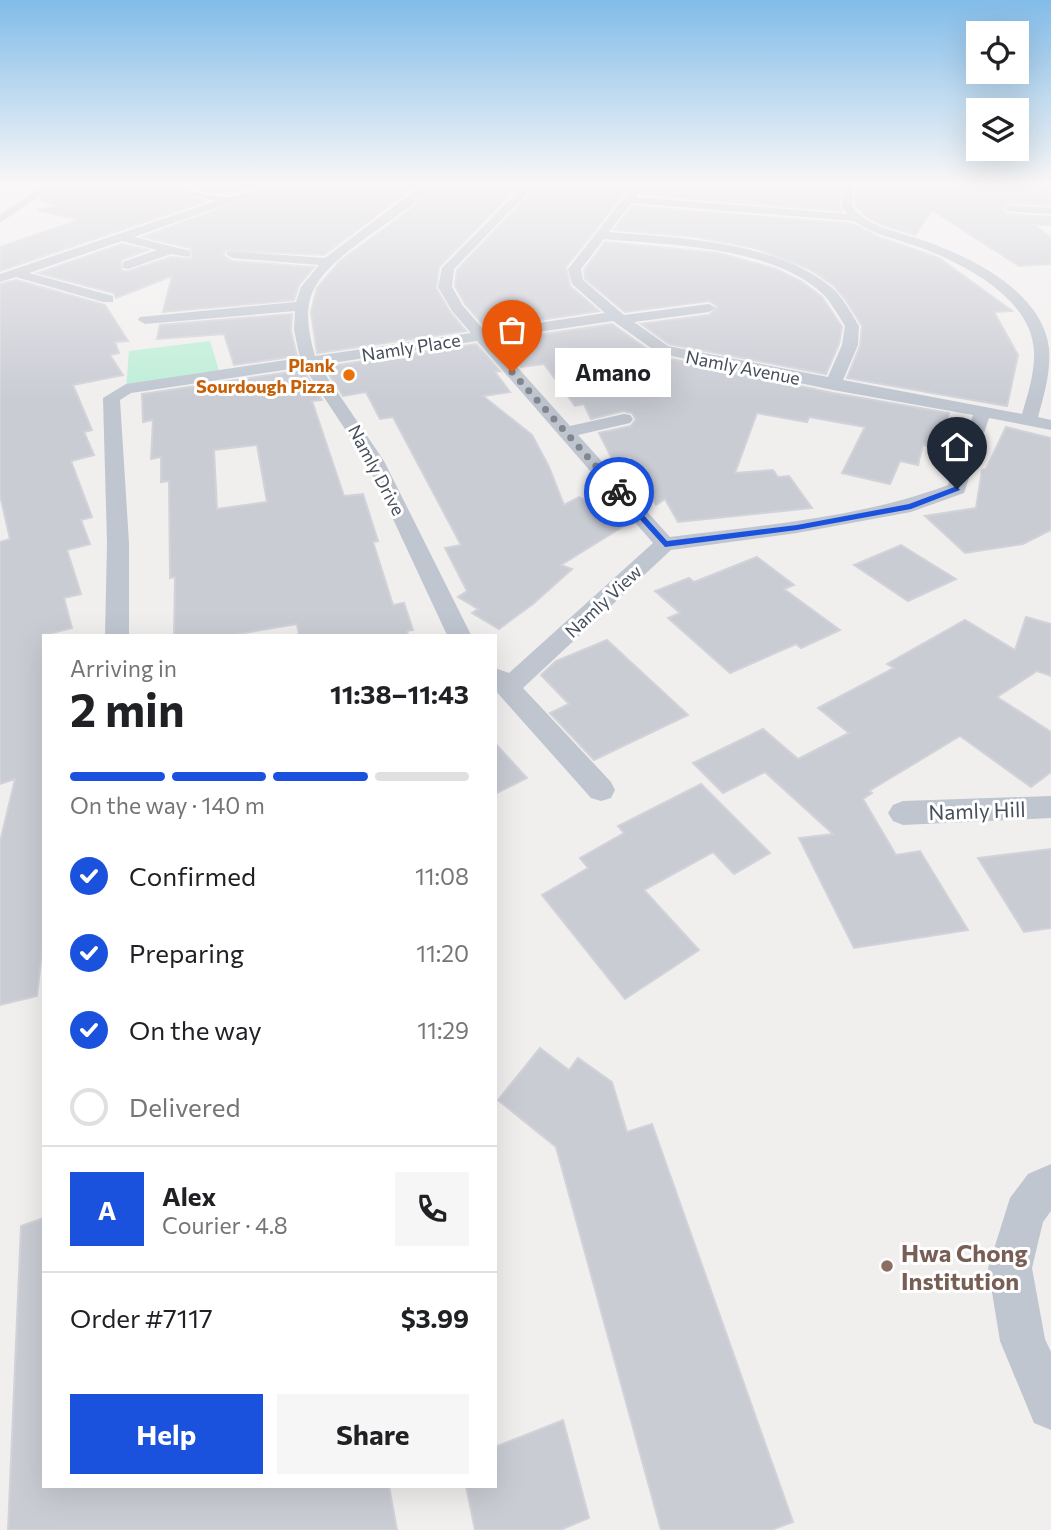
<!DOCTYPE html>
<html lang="en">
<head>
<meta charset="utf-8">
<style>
	body { margin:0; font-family:Commissioner,sans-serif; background:#f6f6f6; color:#202124; height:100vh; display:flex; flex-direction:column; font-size:26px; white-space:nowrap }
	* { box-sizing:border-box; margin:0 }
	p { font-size:23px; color:#757577 }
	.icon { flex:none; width:38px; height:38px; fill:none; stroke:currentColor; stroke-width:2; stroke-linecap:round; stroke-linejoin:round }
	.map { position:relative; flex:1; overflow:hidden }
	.sheet { position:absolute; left:42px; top:634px; width:455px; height:854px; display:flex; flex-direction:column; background:#fff; border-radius:0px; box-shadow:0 7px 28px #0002 }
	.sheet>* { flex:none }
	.tools { position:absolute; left:966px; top:21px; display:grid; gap:14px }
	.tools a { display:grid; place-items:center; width:63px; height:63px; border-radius:0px; background:#fff; box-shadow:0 7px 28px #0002; font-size:35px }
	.pin { position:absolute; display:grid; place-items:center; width:60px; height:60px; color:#fff; margin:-72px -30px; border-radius:50% 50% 50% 0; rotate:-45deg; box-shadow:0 0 7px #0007 }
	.pin .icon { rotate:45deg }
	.courier { position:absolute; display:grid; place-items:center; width:70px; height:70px; margin:-35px; border:5px solid #1b52dd; border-radius:50%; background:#fff; color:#222; box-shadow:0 2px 9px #0007 }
	.bubble { position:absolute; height:49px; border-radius:0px; background:#fff; box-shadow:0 7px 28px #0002; font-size:23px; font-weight:700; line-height:49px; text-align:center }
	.headline em { font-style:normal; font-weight:700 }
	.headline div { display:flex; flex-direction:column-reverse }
	.headline { display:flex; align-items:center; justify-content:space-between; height:119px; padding:0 28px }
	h1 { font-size:46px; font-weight:700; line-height:52px }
	.bar { display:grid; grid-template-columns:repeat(4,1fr); gap:10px 7px; align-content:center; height:84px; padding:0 28px }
	.bar i { height:9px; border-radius:5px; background:#e0e0e0 }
	.bar .active { background:#1b52dd }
	.bar p { grid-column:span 4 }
	.line { display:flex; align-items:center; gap:18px; padding:0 28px; border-top:2px solid #e0e0e0 }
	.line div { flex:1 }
	.round { display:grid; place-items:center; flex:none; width:74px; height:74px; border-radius:0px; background:#f6f6f6 }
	ol { padding:0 28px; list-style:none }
	li { display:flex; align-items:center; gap:21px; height:77px }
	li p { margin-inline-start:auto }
	li .icon { padding:7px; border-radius:50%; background:#1b52dd; color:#fff; stroke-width:4 }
	li:last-child { color:#757577 }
	li i { width:38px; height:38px; border:4px solid #e0e0e0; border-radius:50% }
	.cta { display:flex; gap:14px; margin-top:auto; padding:14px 28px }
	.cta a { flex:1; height:80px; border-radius:0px; background:#1b52dd; color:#fff; font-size:28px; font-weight:700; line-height:80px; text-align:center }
	.cta a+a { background:#f6f6f6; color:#202124 }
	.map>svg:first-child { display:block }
</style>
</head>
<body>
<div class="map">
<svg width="1051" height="1530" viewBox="0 0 1051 1530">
	<rect width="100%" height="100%" fill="#f1eeee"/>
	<!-- green -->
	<polygon fill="#bdeed7" points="210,341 220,374 126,389 129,351"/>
	<!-- building -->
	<g fill="#caccd4" stroke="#d2d3da" stroke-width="2" fill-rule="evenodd">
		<polygon points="59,185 148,185 207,201 0,271 0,247 79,220 37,210 56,205 38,200"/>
		<polygon points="210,185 262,185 227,194 196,190"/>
		<polygon points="283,185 417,185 324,255 226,250 223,255 232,261 314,267 299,285 294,300 163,312 172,276 116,298 114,293 38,273 122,244 148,250 121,260 122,271 129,271 171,257 192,259 191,248 143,237"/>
		<polygon points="437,185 520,185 439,267 436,288 450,312 466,331 317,353 311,312 317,288 340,261 407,212"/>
		<polygon points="538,185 631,185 566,267 570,286 599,311 486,328 465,304 455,286 457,270"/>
		<polygon points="648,185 841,185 839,206 842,211 641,195"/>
		<polygon points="857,185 970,188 1024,185 1051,188 1051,205 1010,203 1003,207 1006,214 1051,217 1051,225 1034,225 1051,238 1051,264 1019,266 932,210 915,235 883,225 867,217 855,205"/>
		<polygon points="632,206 853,224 876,236 939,258 1012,311 994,312 1018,355 1007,406 847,378 860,346 862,326 845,299 833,285 809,269 755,248 696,237 614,230"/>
		<polygon points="605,242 719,253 776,269 801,281 822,297 842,327 839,344 826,374 669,344 641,324 709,315 718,307 709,301 625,312 585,279 584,270"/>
		<polygon points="16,280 105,305 128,341 115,342 119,353 110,355 123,375 73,385 92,430 84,432 94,455 71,461 92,517 81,520 90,544 67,550 81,594 64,598 72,628 44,635 44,935 37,996 0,1005 0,842 15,779 0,784 0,542 10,539 0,495 0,284"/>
		<polygon points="292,314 291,331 297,356 234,365 224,334 157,339 160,325"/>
		<polygon points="612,324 657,356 833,393 949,413 940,452 923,444 918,465 900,461 890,484 842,473 865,427 809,417 807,422 757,413 735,473 773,470 778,477 789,476 812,508 678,522 665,499 656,505 630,457 612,459 599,433 631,426 636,419 632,413 623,411 591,419 584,404 575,406 544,364 521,367 497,341"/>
		<polygon points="476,344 500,371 495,372 510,392 483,396 532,435 549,467 564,505 579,497 630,522 561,565 572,569 533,604 499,629 472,613 478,609 458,597 467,591 445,548 461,545 393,417 380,419 366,392 343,396 324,367"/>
		<path d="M303,370L322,400L312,401L344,496L363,494L378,541L373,542L393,605L404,603L413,630L407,631L408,635H299L297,624L232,635H174L175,577L170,578L169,481L161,482V457L151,459L153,420L143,422L142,394ZM257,445L267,502L217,509L214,450Z"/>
		<polygon points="1006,427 1051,438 1051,530 1023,544 965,553 925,516 976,508 982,470 986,469"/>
		<polygon points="901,545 956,579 908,601 854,565"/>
		<polygon points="757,557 794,585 784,589 840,630 801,648 796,644 730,673 668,618 680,613 655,591 689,578 694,582"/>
		<polygon points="1026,617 1051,624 1051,676 1037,671 997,697 1051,732 1051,772 1031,787 960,736 869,791 872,793 863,799 896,855 920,851 968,930 854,948 799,838 833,834 765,772 723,793 693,763 763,729 798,759 849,733 818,708 894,668 887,664 965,620 1015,650"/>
		<polygon points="607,640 688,715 594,760 550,713 569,704 541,675 556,661"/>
		<polygon points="495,743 527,778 495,794"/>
		<polygon points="701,784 770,853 734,874 713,852 644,890 699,950 625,999 542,895 588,868 580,858 624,833 618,826"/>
		<polygon points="1051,849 1051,928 1024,932 978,858"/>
		<polygon points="540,1048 569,1070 578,1058 612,1082 627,1132 652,1124 793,1522 771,1530 661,1530 556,1147 498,1100"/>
		<polygon points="44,1218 44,1486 389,1486 397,1530 8,1530 21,1226"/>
		<polygon points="563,1420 589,1518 560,1530 475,1530 466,1486 495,1486 495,1447"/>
	</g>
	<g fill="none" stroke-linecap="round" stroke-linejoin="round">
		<!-- minor -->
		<g fill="#bfc6d0" fill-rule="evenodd">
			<polygon points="44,185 56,185 0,223 0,215"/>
			<path d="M150,185C177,185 204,197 227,197C243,197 260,185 281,185L134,237L190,251V257L171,254L128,269L123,268V262L157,250L122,241L29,273L113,296V302H103L16,277L0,282V274L216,201Z"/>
			<path d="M422,185H434C402,220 337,248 315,287C303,308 309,334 315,356L471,333L452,311L438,287L442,268L524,185H535L454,269L452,287L463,306L485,331L605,313L572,284L568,269L634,185H645L636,197L847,214L842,206L844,185H854L852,206C867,227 896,231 919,239C967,255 1042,290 1049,348C1051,372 1044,395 1038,417L1051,420V430L989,418L964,493L911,512L797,533L671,550L523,688L611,782L615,790L611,798L601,801L591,798L495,690V668L509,673L653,543L477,341L319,365L384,461L471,635H447L366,461L304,367L131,393L120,400L129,543V635H105L107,543L103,398L126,384L300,358L294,330L295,311L145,324L138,320L140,317L296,302L301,287L319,265L232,258L226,254L228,251L325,258ZM631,203L854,221C873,235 898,239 919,247C962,263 1031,297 1034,351C1035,372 1028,394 1022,414L843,380L858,345L859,326C851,313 843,297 831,287C775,241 679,238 609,232ZM604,239C670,245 773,246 824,295C832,304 838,315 845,326L842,345L828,377L668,346L634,322L709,312L716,308L709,304L624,315L583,280L581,269ZM613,321L658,353L833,390L973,415L948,485C860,518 763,525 670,537L578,435L630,423L633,419L630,415L624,414L570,426L492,339Z"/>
			<polygon points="1010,206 1051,208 1051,214 1006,211 1006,207"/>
			<polygon points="1051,796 1051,818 903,825 893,821 888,813 893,805 903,801"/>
			<polygon points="1051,1164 1051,1211 1043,1222 1032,1268 1045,1339 1051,1352 1051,1430 1034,1423 1000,1341 988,1268 1010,1198 1028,1174"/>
		</g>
	</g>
	<!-- sky -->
	<linearGradient id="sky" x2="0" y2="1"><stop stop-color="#82bce9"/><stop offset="0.46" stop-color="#f9f7f7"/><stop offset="1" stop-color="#f9f7f7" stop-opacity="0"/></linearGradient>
	<rect width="1051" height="399" fill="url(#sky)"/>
	<!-- route -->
	<polygon fill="#1b52dd" points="957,486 960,490 911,509 797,530 665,547 615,492 622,491 667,541 797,525 909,504"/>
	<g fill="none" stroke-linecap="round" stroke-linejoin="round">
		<!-- done -->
		<polyline stroke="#82868e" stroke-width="7" stroke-dasharray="0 12.6" points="512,372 619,492"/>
	</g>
	<!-- markers -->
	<circle fill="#e8710a" stroke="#fff" stroke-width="2.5" cx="349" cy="375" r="7"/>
	<circle fill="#8d6e63" stroke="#fff" stroke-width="2.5" cx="887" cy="1266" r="7"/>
	<g text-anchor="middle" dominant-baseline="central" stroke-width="6" stroke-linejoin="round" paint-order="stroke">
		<!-- far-street labels -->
		<g font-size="18" fill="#464e5b" stroke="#fff">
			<text transform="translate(411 347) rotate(-9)">Namly Place</text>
			<text transform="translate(743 367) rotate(11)">Namly Avenue</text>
			<text transform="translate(377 470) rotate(62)">Namly Drive</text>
			<text transform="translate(603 601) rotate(-43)">Namly View</text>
		</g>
		<!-- far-food labels -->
		<g font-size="18" font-weight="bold" fill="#c56008" stroke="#fff" text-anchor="end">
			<text x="335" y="365">Plank<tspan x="335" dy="21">Sourdough Pizza</tspan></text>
		</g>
		<!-- street labels -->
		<g font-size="21" fill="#464e5b" stroke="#fff">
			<text transform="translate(977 810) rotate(-2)">Namly Hill</text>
		</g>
		<!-- near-education labels -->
		<g font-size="24" font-weight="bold" fill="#785e54" stroke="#fff" text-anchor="start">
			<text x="901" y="1252">Hwa Chong<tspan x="901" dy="28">Institution</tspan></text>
		</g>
	</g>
</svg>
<div class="tools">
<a><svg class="icon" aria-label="locate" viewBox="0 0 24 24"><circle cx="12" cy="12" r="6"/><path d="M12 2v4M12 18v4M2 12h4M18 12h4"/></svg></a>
<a><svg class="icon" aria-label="layers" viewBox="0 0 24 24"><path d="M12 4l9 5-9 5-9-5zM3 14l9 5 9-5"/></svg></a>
</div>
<div class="pin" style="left:512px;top:372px;background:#ea580c"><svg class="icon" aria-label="bag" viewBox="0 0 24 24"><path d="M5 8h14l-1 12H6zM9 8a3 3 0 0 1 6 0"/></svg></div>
<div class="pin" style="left:957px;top:489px;background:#1f2937"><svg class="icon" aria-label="home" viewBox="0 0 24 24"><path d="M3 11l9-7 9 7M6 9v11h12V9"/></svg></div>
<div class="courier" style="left:619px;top:492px"><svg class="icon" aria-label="bike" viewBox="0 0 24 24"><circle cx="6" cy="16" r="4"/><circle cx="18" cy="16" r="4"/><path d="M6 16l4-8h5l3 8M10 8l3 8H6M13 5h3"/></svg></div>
<div class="bubble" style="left:555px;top:348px;width:116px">Amano</div>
<section class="sheet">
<div class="headline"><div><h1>2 min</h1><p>Arriving in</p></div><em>11:38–11:43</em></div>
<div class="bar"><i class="active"></i><i class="active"></i><i class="active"></i><i></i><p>On the way · 140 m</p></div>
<ol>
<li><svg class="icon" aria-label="check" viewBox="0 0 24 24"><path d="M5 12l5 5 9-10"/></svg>Confirmed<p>11:08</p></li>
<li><svg class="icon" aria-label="check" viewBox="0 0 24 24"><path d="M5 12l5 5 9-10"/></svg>Preparing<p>11:20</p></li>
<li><svg class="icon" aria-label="check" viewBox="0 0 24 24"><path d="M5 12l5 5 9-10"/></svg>On the way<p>11:29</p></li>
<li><i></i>Delivered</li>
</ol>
<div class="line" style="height:126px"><b class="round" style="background:#1b52dd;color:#fff">A</b><div><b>Alex</b><p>Courier · 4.8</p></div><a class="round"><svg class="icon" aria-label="phone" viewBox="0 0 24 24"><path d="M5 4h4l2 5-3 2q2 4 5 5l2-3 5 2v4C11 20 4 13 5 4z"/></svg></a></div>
<div class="line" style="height:91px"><div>Order #7117</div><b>$3.99</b></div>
<div class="cta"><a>Help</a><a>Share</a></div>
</section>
</div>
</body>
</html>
